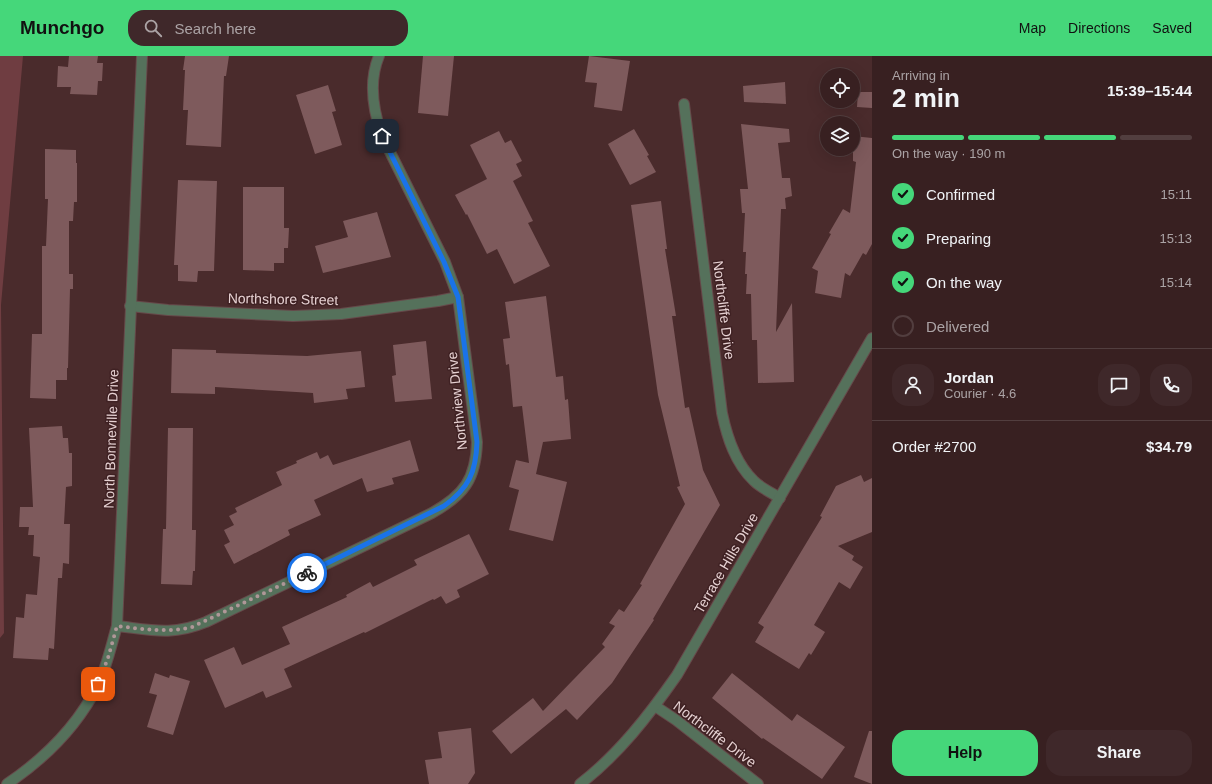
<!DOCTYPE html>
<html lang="en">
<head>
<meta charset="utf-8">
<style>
	body { margin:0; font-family:Helvetica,sans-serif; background:#3f282a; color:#f1f3f6; height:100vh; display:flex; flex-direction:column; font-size:15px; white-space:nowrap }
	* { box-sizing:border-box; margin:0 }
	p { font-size:13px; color:#aba3a5 }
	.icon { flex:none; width:22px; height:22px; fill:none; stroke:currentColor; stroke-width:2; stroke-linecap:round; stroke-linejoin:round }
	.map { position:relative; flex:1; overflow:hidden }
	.side { display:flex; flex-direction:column; background:#382021; width:340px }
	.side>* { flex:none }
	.controls { position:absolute; left:820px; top:12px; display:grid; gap:8px }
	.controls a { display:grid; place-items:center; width:40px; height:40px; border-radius:50%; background:#382021; box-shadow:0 4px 16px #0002,0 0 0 1px #523e3f; font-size:20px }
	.pin { position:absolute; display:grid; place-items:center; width:34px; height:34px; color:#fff; margin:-17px; border-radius:8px; box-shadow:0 2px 6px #0006 }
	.courier { position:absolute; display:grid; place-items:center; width:40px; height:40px; margin:-20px; border:3px solid #1a73e8; border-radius:50%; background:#fff; color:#222; box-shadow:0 1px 5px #0007 }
	.overview em { font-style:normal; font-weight:600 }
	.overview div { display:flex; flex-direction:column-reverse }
	.overview { display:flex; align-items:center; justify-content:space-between; height:68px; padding:0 20px }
	h1 { font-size:26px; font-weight:600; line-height:30px }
	.bar { display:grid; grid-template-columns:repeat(4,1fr); gap:6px 4px; align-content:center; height:48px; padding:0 20px }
	.bar i { height:5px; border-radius:3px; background:#523e3f }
	.bar .selected { background:#45d77a }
	.bar p { grid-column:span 4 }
	.line { display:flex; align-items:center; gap:10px; padding:0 20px; border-top:1px solid #523e3f }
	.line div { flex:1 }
	.round { display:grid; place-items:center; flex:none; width:42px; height:42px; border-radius:16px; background:#3f282a }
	ol { padding:0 20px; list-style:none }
	li { display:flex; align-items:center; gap:12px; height:44px }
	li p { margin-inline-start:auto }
	li .icon { padding:4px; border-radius:50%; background:#45d77a; color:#111; stroke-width:4 }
	li:last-child { color:#aba3a5 }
	li i { width:22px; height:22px; border:2px solid #523e3f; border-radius:50% }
	.button { display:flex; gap:8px; margin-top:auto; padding:8px 20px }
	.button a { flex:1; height:46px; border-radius:16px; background:#45d77a; color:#111; font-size:16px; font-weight:600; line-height:46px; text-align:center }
	.button a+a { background:#3f282a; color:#f1f3f6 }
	header { display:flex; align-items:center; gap:24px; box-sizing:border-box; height:56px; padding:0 20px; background:#45d77a; color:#111 }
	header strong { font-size:19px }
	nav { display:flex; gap:22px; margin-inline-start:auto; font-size:14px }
	.search { width:280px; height:36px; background:#3f282a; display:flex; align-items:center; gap:10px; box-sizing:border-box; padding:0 14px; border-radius:16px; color:#aba3a5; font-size:15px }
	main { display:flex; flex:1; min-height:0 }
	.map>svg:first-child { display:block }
</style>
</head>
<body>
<header>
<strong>Munchgo</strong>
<div class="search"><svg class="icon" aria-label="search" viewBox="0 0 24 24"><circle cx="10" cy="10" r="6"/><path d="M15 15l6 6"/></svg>Search here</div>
<nav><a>Map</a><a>Directions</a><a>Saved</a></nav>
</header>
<main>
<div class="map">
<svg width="872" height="728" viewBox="0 0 872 728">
	<rect width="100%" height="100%" fill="#4a2b2c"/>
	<!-- green -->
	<polygon fill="#6f3d41" points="0,0 23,0 1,249 4,577 0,582"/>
	<!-- building -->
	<g fill="#7e5a5c">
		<polygon points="69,0 98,0 97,7 103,7 102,25 98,25 97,39 70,38 71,31 57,31 58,10 68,11"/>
		<polygon points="185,0 229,0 226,20 224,20 221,91 186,89 188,54 183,54 185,14 183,14"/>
		<polygon points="423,0 454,0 448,60 418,57"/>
		<polygon points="589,0 630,5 622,55 594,51 597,27 585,26"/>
		<polygon points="785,26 786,48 744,46 743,30"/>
		<polygon points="328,29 336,55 332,56 342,89 315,98 296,39"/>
		<polygon points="858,36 872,36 872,52 857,51"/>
		<polygon points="741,68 789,73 790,86 778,87 782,122 790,122 792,140 785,142 786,153 781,153 776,276 792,247 794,326 758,327 757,284 752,284 751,238 746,238 747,218 745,218 746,196 743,196 745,157 742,157 740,133 748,133"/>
		<polygon points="634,73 649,99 647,100 656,116 630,129 608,88"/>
		<polygon points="499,75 505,87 511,84 522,105 516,108 522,120 513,125 533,165 528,167 550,210 514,228 497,193 487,198 467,158 466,159 455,139 487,123 470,89"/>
		<polygon points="853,80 872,82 872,188 866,199 863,197 850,220 845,217 841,242 815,237 818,215 812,212 831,178 829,177 843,153 850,157 856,106 853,105"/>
		<polygon points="45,93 76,94 76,107 77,107 77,146 74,146 73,165 69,165 69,218 73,218 73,233 70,233 68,312 67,312 67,324 56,324 56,343 30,342 32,278 42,278 42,190 46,190 48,143 45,143"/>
		<polygon points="178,124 217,125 214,215 198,215 197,226 178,225 178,209 174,209"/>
		<polygon points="243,131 284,131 284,172 289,172 288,192 284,192 284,207 274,207 274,215 243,214"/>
		<polygon points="661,145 667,193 665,193 676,260 672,260 685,352 689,351 703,414 720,449 653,563 654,564 612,627 577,664 566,653 511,698 492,675 533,642 543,655 605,591 602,588 615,570 609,567 619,553 624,556 642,529 640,528 685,448 677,431 680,430 658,339 631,149"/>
		<polygon points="377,156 391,201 323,217 315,190 348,181 343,165"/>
		<polygon points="546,240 556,321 563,320 565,344 568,343 571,383 543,386 536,418 567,426 553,485 509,474 519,434 509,431 516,404 529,407 522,350 513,351 509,308 506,309 503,283 510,282 505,246"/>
		<polygon points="426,285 432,343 395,346 392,320 396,319 393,289"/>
		<polygon points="172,293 216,294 216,297 307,300 361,295 365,331 346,333 348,343 314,347 313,337 215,331 215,338 171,337"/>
		<polygon points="62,370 63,382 68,382 69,397 72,397 72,430 66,431 64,468 70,468 69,508 63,507 62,522 58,522 54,593 49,592 48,604 13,602 16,561 24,562 26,538 37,539 40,501 33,500 34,479 28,479 29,471 19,471 20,451 33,451 29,372"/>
		<polygon points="168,372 193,372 192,474 196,474 195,515 193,515 192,529 161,528 163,473 166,473"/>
		<polygon points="410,384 419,415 392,422 394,428 367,436 362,422 314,444 321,459 288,474 290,479 234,508 224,489 230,486 224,474 234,469 229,460 237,456 235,452 282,429 276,416 297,407 296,405 317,396 320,403 328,399 333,409"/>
		<polygon points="861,419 864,426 872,422 872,476 838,490 854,500 852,504 863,511 850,533 839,526 814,569 825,576 811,599 809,597 799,613 755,586 764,571 758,567 822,461 820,460 836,430"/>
		<polygon points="469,478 489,518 457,534 460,541 446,548 441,540 434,544 433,543 365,577 364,576 284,613 292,631 266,642 263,635 225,652 204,604 234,591 242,609 290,588 282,571 347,541 346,539 370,526 373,531 417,509 414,504"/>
		<polygon points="155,617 169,622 170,619 190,625 173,679 147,671 157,639 149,637"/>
		<polygon points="732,617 792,665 797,658 845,691 822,723 763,682 762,683 712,642"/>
		<polygon points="471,672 475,717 468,728 429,728 425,704 442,702 438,676"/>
		<polygon points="869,675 872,675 872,728 854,721"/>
	</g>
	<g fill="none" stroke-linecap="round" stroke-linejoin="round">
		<defs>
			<g id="minor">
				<path d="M684,48L722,357C727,381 735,407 754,425C761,432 772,437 780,442"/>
				<polyline points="130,250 168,254 293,260 318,259 341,258 438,245 458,241"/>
				<path d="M117,570C152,574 172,580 206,566L432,457C464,439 476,423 477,386L458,241L445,206L382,80C373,54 368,26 379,0"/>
				<polyline points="655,650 676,664 758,728"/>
				<path d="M7,728C44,703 78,669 98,629C107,610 111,590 117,570L142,0"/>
				<path d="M580,728C619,698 649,659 677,619L872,282"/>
			</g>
		</defs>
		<!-- minor casing -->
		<use href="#minor" stroke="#66494a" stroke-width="12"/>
		<!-- minor -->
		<use href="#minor" stroke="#55715b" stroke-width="10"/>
	</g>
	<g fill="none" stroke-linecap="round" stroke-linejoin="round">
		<!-- done -->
		<path stroke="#af9798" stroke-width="4" stroke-dasharray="0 7.2" d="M98,628L108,602L117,570C143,573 167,577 192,571L307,517"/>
		<!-- route -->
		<path stroke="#1a73e8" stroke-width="5" d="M307,517L444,450C469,432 476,416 477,386L458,241L444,206L382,80"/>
	</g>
	<g text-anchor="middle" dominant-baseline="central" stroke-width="3" stroke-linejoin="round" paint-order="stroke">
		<!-- street labels -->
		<g font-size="14" fill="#e6d1d2" stroke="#3f2123">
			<text transform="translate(283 243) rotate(1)">Northshore Street</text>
			<text transform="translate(724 254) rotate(83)">Northcliffe Drive</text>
			<text transform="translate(457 345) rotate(-96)">Northview Drive</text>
			<text transform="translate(111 383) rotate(-88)">North Bonneville Drive</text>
			<text transform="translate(726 507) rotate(-60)">Terrace Hills Drive</text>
			<text transform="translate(715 678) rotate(37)">Northcliffe Drive</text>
		</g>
	</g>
</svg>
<div class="controls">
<a><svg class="icon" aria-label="locate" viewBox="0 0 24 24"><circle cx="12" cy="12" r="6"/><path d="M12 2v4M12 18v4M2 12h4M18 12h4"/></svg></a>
<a><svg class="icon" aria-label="layers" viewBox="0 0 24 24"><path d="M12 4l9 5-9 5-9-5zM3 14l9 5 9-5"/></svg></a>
</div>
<div class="pin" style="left:98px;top:628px;background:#ea580c"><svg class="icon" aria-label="bag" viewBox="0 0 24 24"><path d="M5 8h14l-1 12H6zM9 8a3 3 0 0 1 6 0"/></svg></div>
<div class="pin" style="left:382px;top:80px;background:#1f2937"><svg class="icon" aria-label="home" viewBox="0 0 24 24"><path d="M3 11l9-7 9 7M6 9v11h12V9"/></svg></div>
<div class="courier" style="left:307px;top:517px"><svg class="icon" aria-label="bike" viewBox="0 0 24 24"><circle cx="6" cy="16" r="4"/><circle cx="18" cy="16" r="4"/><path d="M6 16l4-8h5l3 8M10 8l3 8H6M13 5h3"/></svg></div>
</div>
<section class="side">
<div class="overview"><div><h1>2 min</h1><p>Arriving in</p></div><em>15:39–15:44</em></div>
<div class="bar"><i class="selected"></i><i class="selected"></i><i class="selected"></i><i></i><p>On the way · 190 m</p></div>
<ol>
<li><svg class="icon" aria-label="check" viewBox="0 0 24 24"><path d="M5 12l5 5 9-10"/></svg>Confirmed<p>15:11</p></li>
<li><svg class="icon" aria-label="check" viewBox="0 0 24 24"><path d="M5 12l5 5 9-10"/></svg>Preparing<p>15:13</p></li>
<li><svg class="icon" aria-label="check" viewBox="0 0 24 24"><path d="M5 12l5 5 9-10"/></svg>On the way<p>15:14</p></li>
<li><i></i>Delivered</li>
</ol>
<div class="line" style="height:72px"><a class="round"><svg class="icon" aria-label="person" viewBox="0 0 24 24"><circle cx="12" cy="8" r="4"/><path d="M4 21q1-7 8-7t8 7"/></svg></a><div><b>Jordan</b><p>Courier · 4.6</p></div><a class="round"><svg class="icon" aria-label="chat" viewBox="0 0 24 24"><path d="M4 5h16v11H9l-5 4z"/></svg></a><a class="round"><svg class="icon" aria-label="phone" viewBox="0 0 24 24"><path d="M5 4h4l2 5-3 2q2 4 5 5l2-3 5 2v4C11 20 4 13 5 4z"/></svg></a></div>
<div class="line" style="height:52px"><div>Order #2700</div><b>$34.79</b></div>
<div class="button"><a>Help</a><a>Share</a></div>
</section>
</main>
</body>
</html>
